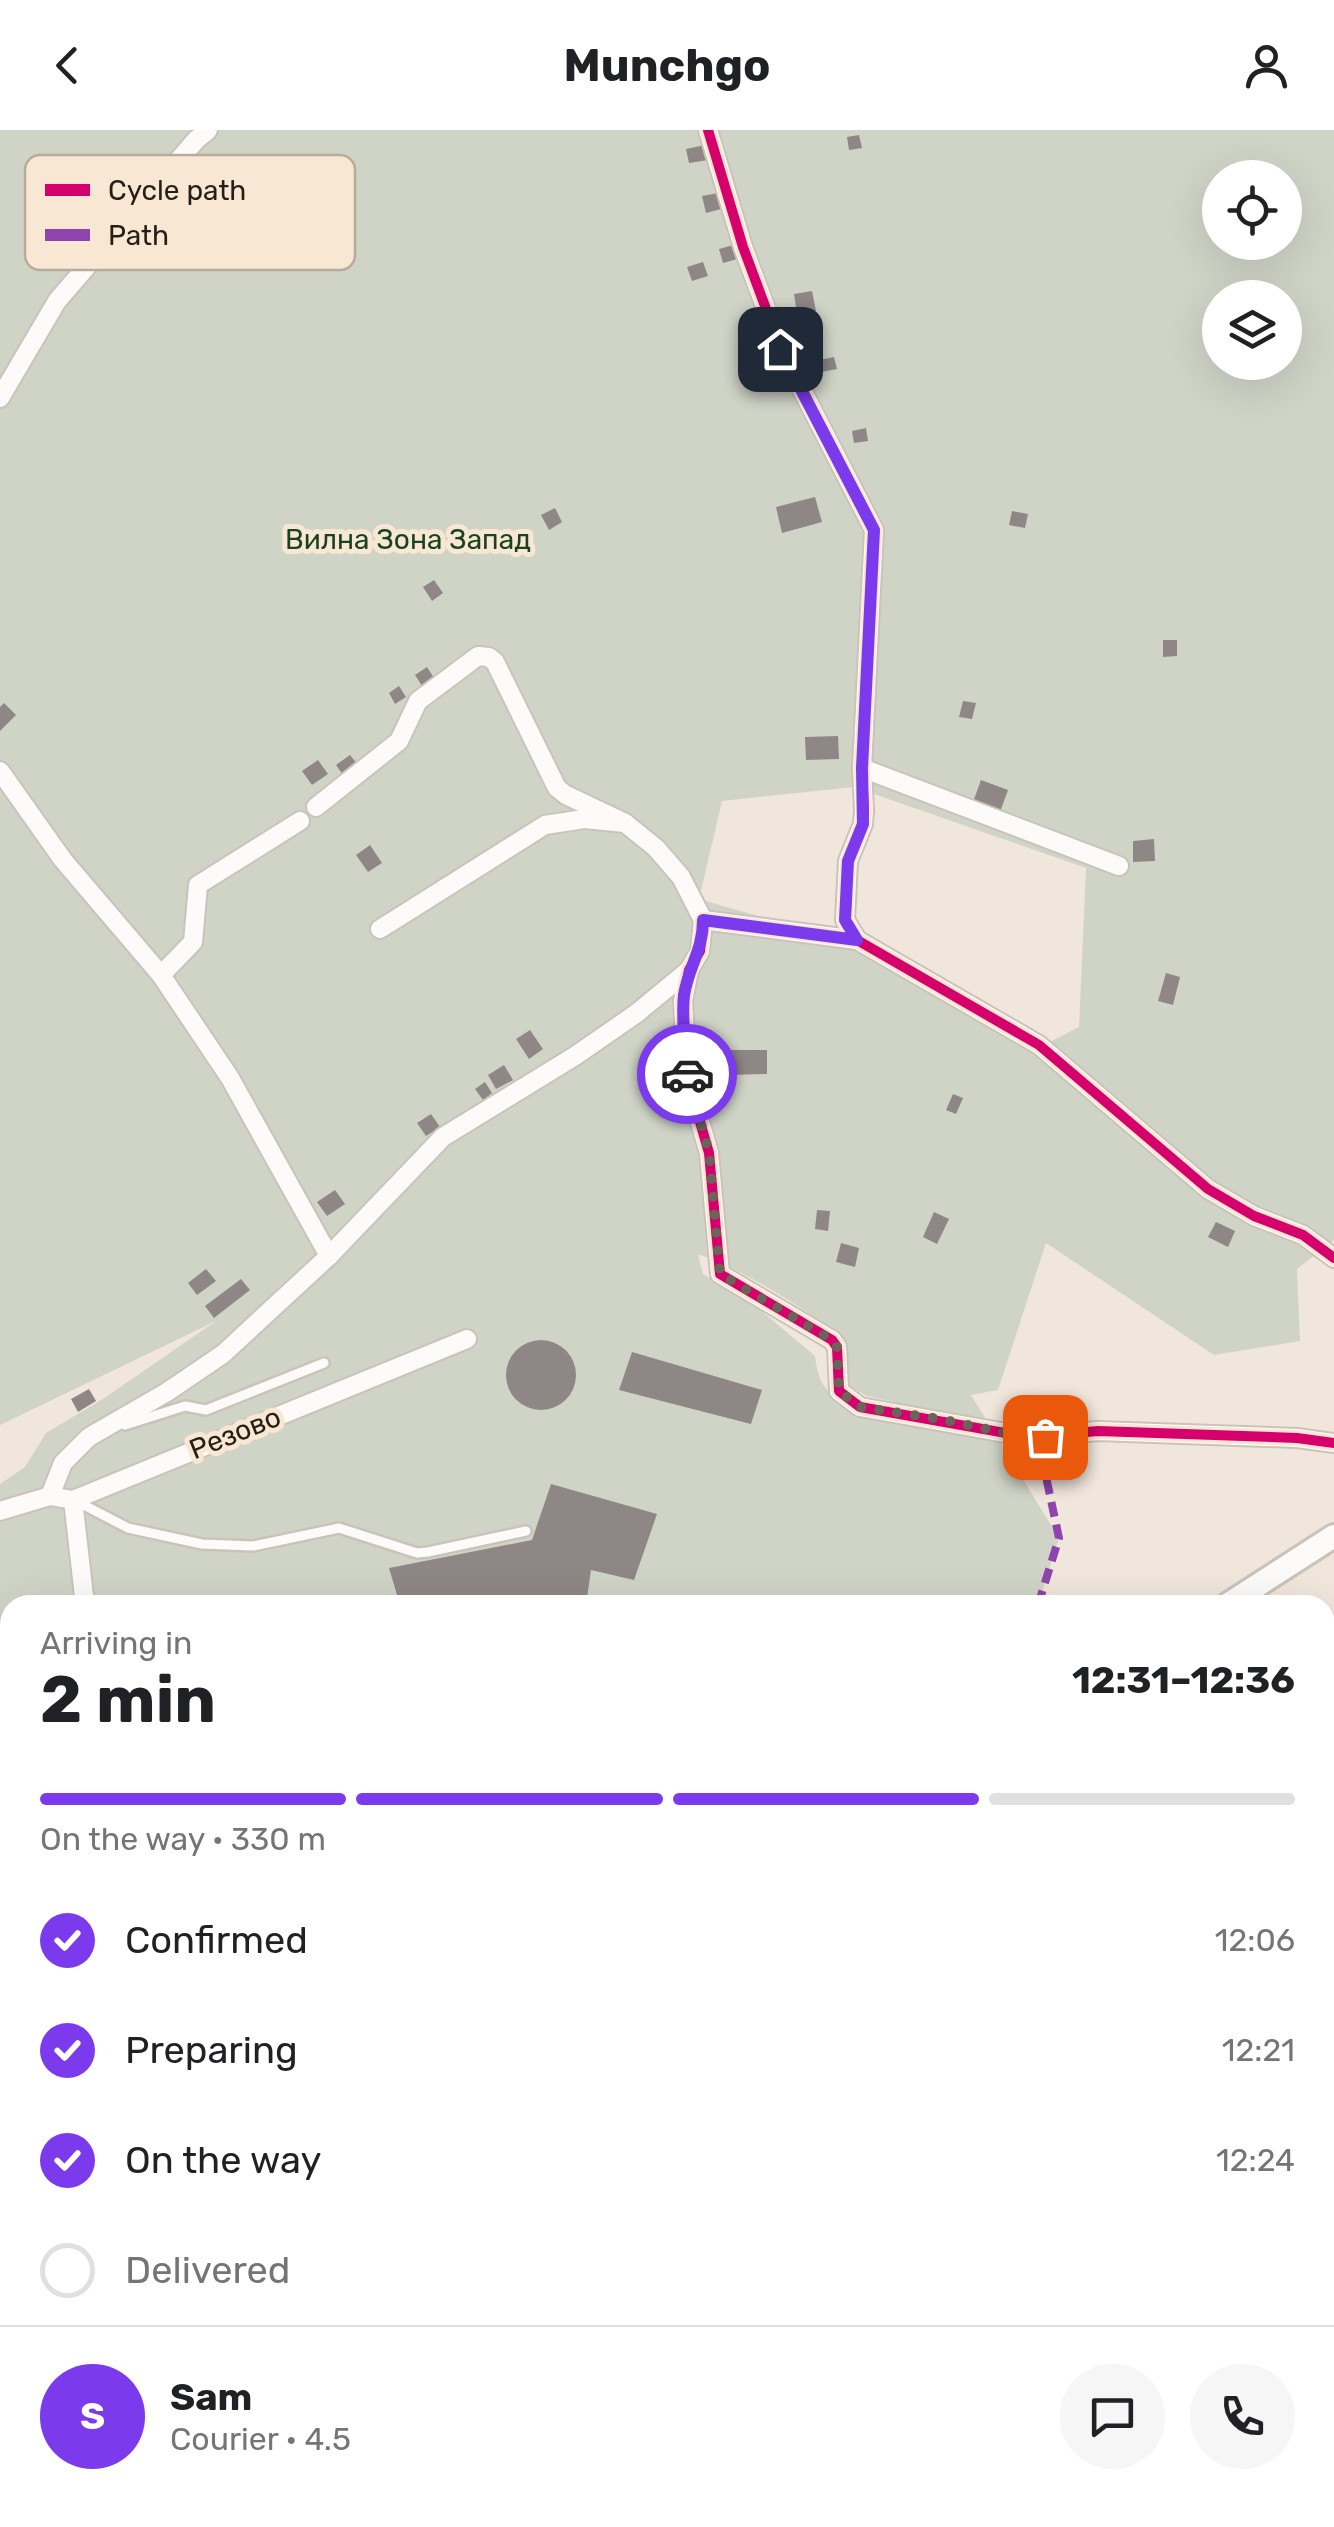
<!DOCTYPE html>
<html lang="en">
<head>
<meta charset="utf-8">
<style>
	body { margin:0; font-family:Rubik,sans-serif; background:#f6f6f6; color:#202124; height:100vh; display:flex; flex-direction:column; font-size:38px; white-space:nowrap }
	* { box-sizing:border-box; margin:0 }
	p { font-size:32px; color:#757577 }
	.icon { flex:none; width:55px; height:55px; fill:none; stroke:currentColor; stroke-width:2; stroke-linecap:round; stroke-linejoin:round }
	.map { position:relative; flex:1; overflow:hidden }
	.drawer { position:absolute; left:0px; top:1465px; width:1335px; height:932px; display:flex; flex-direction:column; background:#fff; border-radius:30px 30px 0 0; box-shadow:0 10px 40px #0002 }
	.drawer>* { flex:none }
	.buttons { position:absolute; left:1202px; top:30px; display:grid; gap:20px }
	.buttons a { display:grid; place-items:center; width:100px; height:100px; border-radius:50%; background:#fff; box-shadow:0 10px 40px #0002; font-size:50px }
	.pin { position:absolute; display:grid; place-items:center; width:85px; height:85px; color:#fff; margin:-42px; border-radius:20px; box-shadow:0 5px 15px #0006 }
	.courier { position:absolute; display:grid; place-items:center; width:100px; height:100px; margin:-50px; border:8px solid #7c3aed; border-radius:50%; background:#fff; color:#222; box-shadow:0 2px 12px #0007 }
	.headline em { font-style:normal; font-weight:700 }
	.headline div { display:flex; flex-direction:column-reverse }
	.headline { display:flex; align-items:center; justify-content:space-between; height:170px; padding:0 40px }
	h1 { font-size:65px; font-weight:700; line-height:75px }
	.bar { display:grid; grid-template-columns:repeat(4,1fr); gap:15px 10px; align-content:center; height:120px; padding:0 40px }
	.bar i { height:12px; border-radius:8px; background:#e0e0e0 }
	.bar .current { background:#7c3aed }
	.bar p { grid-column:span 4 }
	.line { display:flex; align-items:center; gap:25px; padding:0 40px; border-top:2px solid #e0e0e0 }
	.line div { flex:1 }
	.round { display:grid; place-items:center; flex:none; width:105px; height:105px; border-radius:52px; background:#f6f6f6 }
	ol { padding:0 40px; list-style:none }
	li { display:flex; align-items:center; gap:30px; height:110px }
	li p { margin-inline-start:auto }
	li .icon { padding:10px; border-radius:50%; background:#7c3aed; color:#fff; stroke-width:4 }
	li:last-child { color:#757577 }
	li i { width:55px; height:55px; border:5px solid #e0e0e0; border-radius:50% }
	header { display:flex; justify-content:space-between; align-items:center; height:130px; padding:0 40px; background:#fff; font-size:45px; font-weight:700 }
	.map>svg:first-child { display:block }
</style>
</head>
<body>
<header><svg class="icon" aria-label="back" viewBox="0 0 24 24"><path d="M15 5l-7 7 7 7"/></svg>Munchgo<svg class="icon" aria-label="person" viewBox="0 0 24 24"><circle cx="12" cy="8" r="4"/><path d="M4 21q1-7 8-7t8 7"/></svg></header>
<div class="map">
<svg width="1334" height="2397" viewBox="0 0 1334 2397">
	<rect width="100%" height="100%" fill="#f0e6db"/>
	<!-- green -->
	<path fill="#d0d4c7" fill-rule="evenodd" d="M0,0H1334V1110L1297,1139L1300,1211L1214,1225L1046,1113L998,1260L971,1265L1059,1408L1038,1475H10V1929L0,1922V1354L25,1337L46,1303L103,1269L216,1191L0,1295ZM1220,48H1285V112H1220ZM1220,168H1285V232H1220ZM854,657L1086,738L1079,897L1046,914L883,822L699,769L722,671ZM698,1124C748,1142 796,1174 840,1205L845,1254L867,1266L894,1272L892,1282C851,1274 820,1276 815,1226L752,1173L703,1144Z"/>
	<!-- building -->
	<g fill="#8e8785">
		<polygon points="859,5 862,18 849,20 847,7"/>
		<polygon points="705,15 708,30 689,33 686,19"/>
		<polygon points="718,63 721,79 706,83 702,66"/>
		<polygon points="737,114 741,128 723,133 719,119"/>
		<polygon points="703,132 708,146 692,151 687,137"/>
		<polygon points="812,161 816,181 797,184 794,164"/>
		<polygon points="834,227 837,239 821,242 819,230"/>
		<polygon points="866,298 868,311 854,313 852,301"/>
		<polygon points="815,367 822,392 782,403 776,377"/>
		<polygon points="555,378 562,392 549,400 541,385"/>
		<polygon points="1012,381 1028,384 1025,398 1009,395"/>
		<polygon points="434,450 443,463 432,471 423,457"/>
		<polygon points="1163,510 1177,510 1177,526 1163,527"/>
		<polygon points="427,537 434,548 422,556 415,545"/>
		<polygon points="399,556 406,567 395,574 389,563"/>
		<polygon points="963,571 976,573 972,589 959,587"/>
		<polygon points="4,573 16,585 0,601 0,577"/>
		<polygon points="838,606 839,629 806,630 805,607"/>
		<polygon points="350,625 358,635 343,645 336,635"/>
		<polygon points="318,630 328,644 312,655 302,641"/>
		<polygon points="981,650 1008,660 1000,682 973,672"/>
		<polygon points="1154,709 1155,731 1133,732 1133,711"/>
		<polygon points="370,715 382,733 368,742 356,725"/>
		<polygon points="1166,843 1180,847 1173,875 1158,871"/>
		<polygon points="530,900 543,919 529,929 516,909"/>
		<polygon points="725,920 767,920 767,944 725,945"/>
		<polygon points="504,935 513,950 496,959 488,945"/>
		<polygon points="485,952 492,963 483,970 475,959"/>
		<polygon points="953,964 963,968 956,984 946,980"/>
		<polygon points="431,984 440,997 426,1006 417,993"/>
		<polygon points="335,1060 345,1074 327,1086 317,1072"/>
		<polygon points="817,1080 830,1081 828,1101 815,1099"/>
		<polygon points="934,1082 949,1089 937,1114 923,1107"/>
		<polygon points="1216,1092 1235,1101 1228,1117 1208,1107"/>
		<polygon points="841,1113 859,1118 855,1137 836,1132"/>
		<polygon points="206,1139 216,1151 197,1165 188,1153"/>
		<polygon points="241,1149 250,1160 214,1188 205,1176"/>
		<circle cx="541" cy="1245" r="35"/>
		<polygon points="632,1222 762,1260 751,1294 619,1260"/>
		<polygon points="89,1259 96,1271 78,1282 71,1269"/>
		<polygon points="551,1354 657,1384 634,1450 591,1440 586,1475 400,1475 389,1438 532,1410"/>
		<polygon points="1334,2032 1334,2076 1325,2079 1325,2036"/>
		<polygon points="1325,2192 1334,2210 1334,2232 1325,2237"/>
		<polygon points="10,2317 10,2371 0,2378 0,2324"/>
		<polygon points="1334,2360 1334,2397 1333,2397 1325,2383 1325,2365"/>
		<polygon points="333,2388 407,2388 413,2397 339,2397"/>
		<polygon points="483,2388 536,2388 522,2397 483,2397 478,2391"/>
		<polygon points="738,2388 763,2388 769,2397 724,2397"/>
		<polygon points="1120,2388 1182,2388 1166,2397 1125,2397"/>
	</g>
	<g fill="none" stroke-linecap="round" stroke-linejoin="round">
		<defs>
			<g id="service">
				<polyline points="125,1295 185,1276 206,1280 324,1233"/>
				<polyline points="76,1371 128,1398 202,1414 253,1416 339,1398 417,1423 428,1422 526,1401"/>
				<polyline points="1325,2125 1334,2120"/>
				<polyline points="168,2397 178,2388"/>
			</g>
			<g id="minor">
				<polyline points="708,0 743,117 781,219 874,400 862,638 864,681 863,694 848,731 845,790 857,810 1039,915 1208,1059 1254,1086 1303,1105 1334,1128"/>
				<polyline points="0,268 57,171 196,10 208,0"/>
				<polyline points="862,638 1119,736"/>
				<polyline points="0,641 63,730 161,845"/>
				<polyline points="316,677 399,611 418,571 478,526 489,527 495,532 557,658 566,665 625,693"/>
				<polyline points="300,691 198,755 193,812 161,845 230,948 329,1126"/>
				<polyline points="380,799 545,695 584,689 625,693 656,718 681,747 703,790"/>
				<polyline points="857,810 703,790 700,821 689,840 683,871 687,947 709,1023 720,1144 832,1210 837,1217 839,1261 860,1277 1028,1307 1098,1301 1297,1308 1334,1313"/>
				<polyline points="50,1366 63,1333 89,1307 167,1262 223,1224 329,1126 443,1007 575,926 637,883 689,840"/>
				<polyline points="73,1370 85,1475"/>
				<polyline points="0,1381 50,1366 73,1370 467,1209"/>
				<polyline points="1325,2178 1334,2173"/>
				<polyline points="1325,2347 1334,2341"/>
				<polyline points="1045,2388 1048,2397"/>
				<polyline points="1307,2388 1307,2397"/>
				<polyline points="0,2394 58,2392 147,2397"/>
				<polyline points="181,2397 243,2397"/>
				<polyline points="295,2397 308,2388"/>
				<polyline points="602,2397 617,2388"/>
				<polyline points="925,2397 940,2388"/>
				<polyline points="1243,2397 1259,2388"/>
			</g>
			<g id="tertiary">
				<polyline points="1227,1475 1334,1406"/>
				<polyline points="0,1958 10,1955"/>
			</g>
		</defs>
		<!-- service casing -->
		<use href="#service" stroke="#cbc3bb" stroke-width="14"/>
		<!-- minor casing -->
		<use href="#minor" stroke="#cbc3bb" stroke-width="22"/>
		<!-- tertiary casing -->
		<use href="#tertiary" stroke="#cbc3bb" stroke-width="28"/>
		<!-- service -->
		<use href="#service" stroke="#fdfbfa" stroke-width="9"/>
		<!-- minor -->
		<use href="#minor" stroke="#fdfbfa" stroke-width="18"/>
		<!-- tertiary -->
		<use href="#tertiary" stroke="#fdfbfa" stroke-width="22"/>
		<!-- quiet -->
		<g stroke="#8e44ad" stroke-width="8" stroke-dasharray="15 8" stroke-linecap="butt">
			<polyline points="1019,1306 1027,1331 1045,1342"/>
			<polyline points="1038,1475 1059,1408 1045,1342 1070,1305"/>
			<polyline points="1325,1520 1334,1524"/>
			<polyline points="1325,1730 1334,1725"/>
			<polyline points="6,1956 10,1988"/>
			<polyline points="0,2286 10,2279"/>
			<polyline points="0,2390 3,2394"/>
		</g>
		<defs>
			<g id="cycleway">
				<polyline points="708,0 743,117 781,219 874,400 862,638 864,681 863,694 848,731 845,790 857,810 1039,915 1208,1059 1254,1086 1303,1105 1334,1128"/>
				<polyline points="857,810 703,790 700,821 689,840 683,871 687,947 709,1023 720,1144 832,1210 837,1217 839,1261 860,1277 1028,1307 1098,1301 1297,1308 1334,1313"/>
			</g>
		</defs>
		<!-- cycleway casing -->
		<use href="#cycleway" stroke="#f8e7d3" stroke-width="16"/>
		<!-- cycleway -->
		<use href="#cycleway" stroke="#d6006c" stroke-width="10"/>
	</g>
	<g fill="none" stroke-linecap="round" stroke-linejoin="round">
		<!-- done -->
		<polyline stroke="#6b645b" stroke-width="10" stroke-dasharray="0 18" points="687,944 709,1022 720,1144 832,1210 837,1217 839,1261 860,1277 940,1289 1019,1306 1045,1307"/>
		<!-- route -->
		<path stroke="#7c3aed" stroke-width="12" d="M687,944C686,919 681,890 684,865C689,835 703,821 703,790L857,810L845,790L848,731L863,694L862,638L874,400L780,219"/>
	</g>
	<g text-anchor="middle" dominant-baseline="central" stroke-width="10" stroke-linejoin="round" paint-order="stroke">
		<!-- park labels -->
		<g font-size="28" fill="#18431f" stroke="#f8e7d3">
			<text x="408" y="409">Вилна Зона Запад</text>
		</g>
		<!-- street labels -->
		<g font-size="28" fill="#241e16" stroke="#f8e7d3">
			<text transform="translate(235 1303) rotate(-22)">Резово</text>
		</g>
	</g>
	<!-- legend -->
	<rect x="25" y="25" width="330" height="115" rx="15" fill="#f8e7d3" stroke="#b8ab9a" stroke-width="2.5"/>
	<rect x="45" y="54" width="45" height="12" fill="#d6006c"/>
	<rect x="45" y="99" width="45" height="12" fill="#8e44ad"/>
	<g font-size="28" fill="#241e16">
		<text x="108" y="70">Cycle path</text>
		<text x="108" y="115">Path</text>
	</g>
</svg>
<div class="buttons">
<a><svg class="icon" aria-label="locate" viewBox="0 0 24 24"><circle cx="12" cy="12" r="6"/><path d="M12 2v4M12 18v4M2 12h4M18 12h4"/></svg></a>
<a><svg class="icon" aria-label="layers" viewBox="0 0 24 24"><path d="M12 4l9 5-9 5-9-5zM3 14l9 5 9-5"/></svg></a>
</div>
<div class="pin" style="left:1045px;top:1307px;background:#ea580c"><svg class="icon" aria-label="bag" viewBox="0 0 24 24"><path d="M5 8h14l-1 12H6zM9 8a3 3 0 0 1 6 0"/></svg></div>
<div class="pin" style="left:780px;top:219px;background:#1f2937"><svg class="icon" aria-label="home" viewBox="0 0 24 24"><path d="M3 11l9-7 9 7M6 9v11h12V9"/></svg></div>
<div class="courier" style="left:687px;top:944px"><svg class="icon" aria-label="car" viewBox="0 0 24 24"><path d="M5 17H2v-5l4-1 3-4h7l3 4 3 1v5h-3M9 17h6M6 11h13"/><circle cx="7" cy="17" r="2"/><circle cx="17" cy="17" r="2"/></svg></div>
<section class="drawer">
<div class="headline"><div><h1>2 min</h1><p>Arriving in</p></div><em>12:31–12:36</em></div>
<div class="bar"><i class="current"></i><i class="current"></i><i class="current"></i><i></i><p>On the way · 330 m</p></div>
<ol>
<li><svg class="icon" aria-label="check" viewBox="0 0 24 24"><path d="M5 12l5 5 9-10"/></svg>Confirmed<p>12:06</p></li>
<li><svg class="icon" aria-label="check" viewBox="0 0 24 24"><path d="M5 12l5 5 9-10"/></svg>Preparing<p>12:21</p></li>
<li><svg class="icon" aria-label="check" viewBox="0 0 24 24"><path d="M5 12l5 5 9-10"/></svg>On the way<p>12:24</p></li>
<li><i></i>Delivered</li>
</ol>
<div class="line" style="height:180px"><b class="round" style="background:#7c3aed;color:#fff">S</b><div><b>Sam</b><p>Courier · 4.5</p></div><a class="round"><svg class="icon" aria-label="chat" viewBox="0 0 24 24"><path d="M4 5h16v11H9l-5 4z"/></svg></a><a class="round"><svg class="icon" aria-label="phone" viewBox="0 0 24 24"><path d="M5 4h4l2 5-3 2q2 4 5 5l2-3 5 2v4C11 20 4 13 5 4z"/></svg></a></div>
</section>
</div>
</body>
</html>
